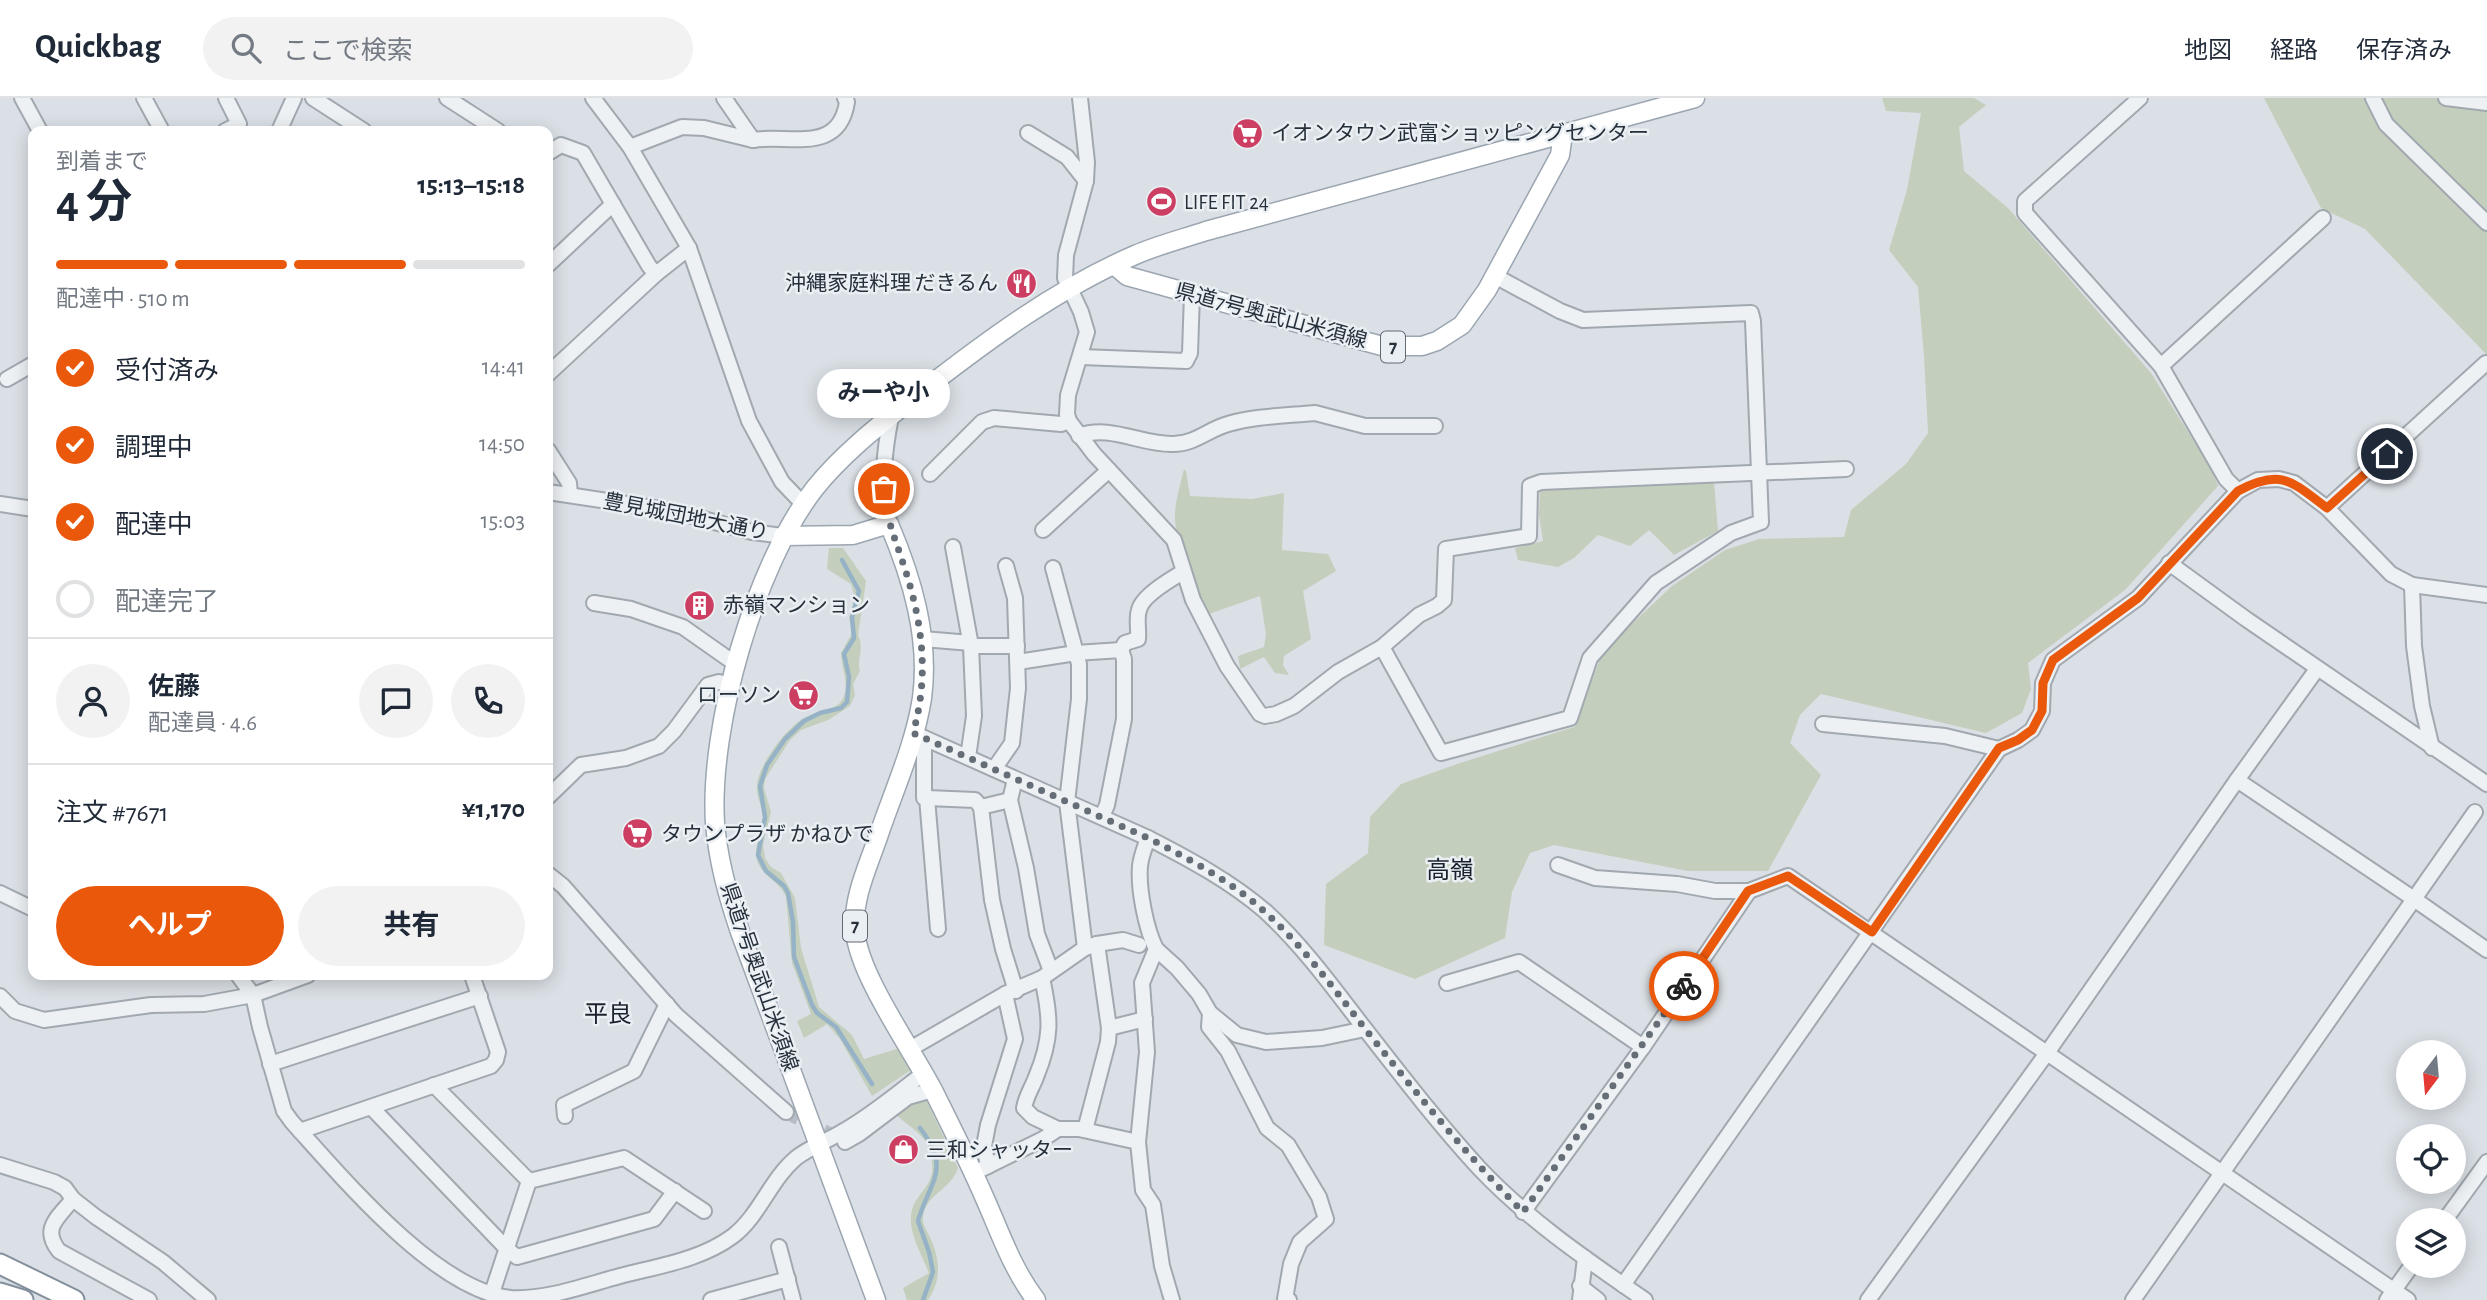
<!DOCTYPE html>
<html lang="ja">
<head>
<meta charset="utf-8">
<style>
	body { margin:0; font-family:"Alegreya Sans","Noto Sans JP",sans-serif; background:#f2f2f3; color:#1f2937; height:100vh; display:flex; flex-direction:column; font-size:26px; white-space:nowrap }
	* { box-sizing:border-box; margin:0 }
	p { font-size:23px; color:#747a83 }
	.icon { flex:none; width:38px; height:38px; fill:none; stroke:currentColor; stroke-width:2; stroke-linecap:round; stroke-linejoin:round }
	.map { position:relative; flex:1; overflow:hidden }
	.details { position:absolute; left:28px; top:28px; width:525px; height:854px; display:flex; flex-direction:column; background:#fff; border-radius:14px; box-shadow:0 4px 18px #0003 }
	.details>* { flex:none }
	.needle { width:46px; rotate:196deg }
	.tools { position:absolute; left:2396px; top:942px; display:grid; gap:14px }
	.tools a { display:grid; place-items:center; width:70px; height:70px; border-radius:50%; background:#fff; box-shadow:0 4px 18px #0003; font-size:35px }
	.pin { position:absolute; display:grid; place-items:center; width:60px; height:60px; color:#fff; margin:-30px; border:4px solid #fff; border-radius:50%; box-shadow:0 2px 7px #0007 }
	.courier { position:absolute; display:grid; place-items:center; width:70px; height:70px; margin:-35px; border:5px solid #ea580c; border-radius:50%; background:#fff; color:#222; box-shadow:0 2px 9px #0007 }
	.bubble { position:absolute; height:49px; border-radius:24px; background:#fff; box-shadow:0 4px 18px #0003; font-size:23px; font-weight:700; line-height:49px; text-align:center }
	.summary em { font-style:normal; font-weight:700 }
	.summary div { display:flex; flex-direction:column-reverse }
	.summary { display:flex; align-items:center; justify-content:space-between; height:119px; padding:0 28px }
	h1 { font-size:46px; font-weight:700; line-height:52px }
	.bar { display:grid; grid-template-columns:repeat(4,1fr); gap:10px 7px; align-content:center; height:84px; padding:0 28px }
	.bar i { height:9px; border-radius:5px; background:#e0e1e3 }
	.bar .active { background:#ea580c }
	.bar p { grid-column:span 4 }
	.line { display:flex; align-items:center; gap:18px; padding:0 28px; border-top:2px solid #e0e1e3 }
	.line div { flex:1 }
	.round { display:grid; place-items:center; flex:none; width:74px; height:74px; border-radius:37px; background:#f2f2f3 }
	ol { padding:0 28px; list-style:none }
	li { display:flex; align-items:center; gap:21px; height:77px }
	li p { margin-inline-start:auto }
	li .icon { padding:7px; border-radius:50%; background:#ea580c; color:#fff; stroke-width:4 }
	li:last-child { color:#747a83 }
	li i { width:38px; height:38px; border:4px solid #e0e1e3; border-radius:50% }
	.primary-button { display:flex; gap:14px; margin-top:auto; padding:14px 28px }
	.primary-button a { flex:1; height:80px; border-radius:42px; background:#ea580c; color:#fff; font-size:28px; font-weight:700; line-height:80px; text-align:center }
	.primary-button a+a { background:#f2f2f3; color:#1f2937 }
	header { display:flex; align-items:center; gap:42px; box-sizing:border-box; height:98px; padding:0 35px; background:#fff; border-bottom:2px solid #e0e1e3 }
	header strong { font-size:33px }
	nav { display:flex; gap:38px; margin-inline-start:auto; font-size:24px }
	.search { width:490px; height:63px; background:#f2f2f3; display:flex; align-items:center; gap:18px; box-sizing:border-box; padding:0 24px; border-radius:38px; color:#747a83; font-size:26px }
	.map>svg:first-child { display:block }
</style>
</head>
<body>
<header>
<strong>Quickbag</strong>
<div class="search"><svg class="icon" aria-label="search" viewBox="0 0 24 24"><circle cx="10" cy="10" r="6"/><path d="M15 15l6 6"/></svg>ここで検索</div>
<nav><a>地図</a><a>経路</a><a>保存済み</a></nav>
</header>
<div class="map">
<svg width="2487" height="1202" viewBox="0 0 2487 1202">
	<rect width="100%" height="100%" fill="#dbe0e6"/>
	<!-- green -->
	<g fill="#c3cfbc">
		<polygon points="1882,0 1974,0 1986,7 1959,29 1964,73 2008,110 2151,275 2212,372 2218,388 2125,492 2028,565 2031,591 2022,615 1986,635 1821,596 1800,617 1790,645 1821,677 1768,773 1688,773 1554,747 1530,755 1512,794 1505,840 1415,881 1324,847 1326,786 1368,755 1370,719 1401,686 1457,666 1574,629 1603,553 1672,488 1725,452 1759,441 1844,439 1851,412 1906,366 1928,335 1924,258 1918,189 1889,152 1907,92 1921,15 1886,13"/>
		<polygon points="2264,0 2487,0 2487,257 2365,131 2321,110"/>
		<path d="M1184,371L1186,373L1190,398L1252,401L1284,395L1282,452L1328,456L1336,473L1303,493L1311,541L1284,558L1283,567L1289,577L1275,575L1264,559L1240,571L1238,558L1264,549L1266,536L1260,498L1209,516C1197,489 1180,459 1176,430C1172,411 1180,389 1184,371Z"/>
		<polygon points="1714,383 1718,433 1674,457 1649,432 1630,448 1598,437 1574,460 1558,469 1518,462 1515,450 1543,443 1539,417 1540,390"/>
		<path d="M829,450H843L866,483L858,537C865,552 856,561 860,573L853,586L855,597L850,608L828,622L801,632L790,642L765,681L764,690L771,714L763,747L765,760L771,769L781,775L795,800L801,850L819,909L852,937L864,961L900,950L911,972L872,998L840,941L827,926L804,940L797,923L811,916L792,865L786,799C781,784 762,779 757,762C753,748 763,734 763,720C763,709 756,699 757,688C758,667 786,630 804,620C815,614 837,612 842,602C851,587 841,571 841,555L852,535L849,519L855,500L851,486L827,471Z"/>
		<path d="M918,1002L927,1003L958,1070C952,1091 926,1096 923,1118C922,1126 926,1131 930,1139C940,1162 942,1181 928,1202H907L903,1190L929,1175C924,1162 911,1138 911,1124C909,1094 939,1091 931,1060C930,1053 928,1046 923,1040C915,1031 903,1024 895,1015Z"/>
	</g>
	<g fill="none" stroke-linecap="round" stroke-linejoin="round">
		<!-- stream -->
		<g stroke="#96b2c6" stroke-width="4.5">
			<polyline points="842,462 859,493 852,520 854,540 844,556 849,579 847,604 841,610 820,615 804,623 785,641 767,667 760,688 765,719 758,757 766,773 784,788 788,795 793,824 794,859 812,907 817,915 836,929 872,986"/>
			<path d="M920,1030C952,1072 930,1082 918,1123L929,1154L933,1174L923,1202"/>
		</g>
		<!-- minor-tunnel -->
		<polyline stroke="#b7bdc4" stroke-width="14" stroke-dasharray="14 7" stroke-linecap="butt" points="786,1014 841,1042"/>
		<defs>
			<g id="minor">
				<polyline points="22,0 40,33"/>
				<polyline points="144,0 162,33"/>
				<polyline points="313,0 364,33"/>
				<polyline points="447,0 498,33"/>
				<polyline points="593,0 630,49 689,150 749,323 782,384 804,407"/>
				<polyline points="1080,0 1087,64 1086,83 1066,157 1065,180 1081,214 1087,234 1068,297 1067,316 1069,323 1094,356 1174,442 1193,502 1227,568 1260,616 1265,618 1276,616 1294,608 1338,574 1382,549 1419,517 1437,508 1444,502 1446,451 1529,438 1530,388 1541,384 1846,371"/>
				<polyline points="2140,0 2025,103 2025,115 2161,268 2226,381 2238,393"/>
				<polyline points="2373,0 2386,26 2487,125"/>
				<polyline points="2446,0 2487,5"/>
				<polyline points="225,33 239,26 226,0"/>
				<polyline points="279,33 294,0"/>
				<polyline points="1028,35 1067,59 1086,83"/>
				<path d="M753,42C789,36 839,57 847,4L845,0"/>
				<polyline points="630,49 682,29 704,30 753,42 724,0"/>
				<polyline points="548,55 561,47 583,55 649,168 656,176"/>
				<polyline points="548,167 613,106"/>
				<polyline points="1081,259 1186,263 1190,255 1192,196"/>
				<polyline points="2161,268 2323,120"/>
				<polyline points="548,276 656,176 689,150"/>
				<polyline points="7,281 33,266"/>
				<path d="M1079,338C1110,326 1141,347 1173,346C1195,346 1209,331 1228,326C1252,319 1278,318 1303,316L1315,315L1365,328H1435"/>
				<polyline points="548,352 569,385 570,397"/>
				<polyline points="930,376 982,324 994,320 1061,326 1069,323"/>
				<polyline points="548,394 673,413 752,434 783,438"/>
				<polyline points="0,406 33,411"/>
				<polyline points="2327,410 2486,265"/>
				<path d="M889,426C880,390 884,354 891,319"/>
				<polyline points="1043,432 1109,372"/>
				<polyline points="953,449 971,548 974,618 968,659"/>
				<polyline points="2169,465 2246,521 2487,686"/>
				<polyline points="1053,470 1079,566 1079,601 1067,704 1085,850"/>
				<polyline points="2412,487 2414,548 2422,608 2432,650"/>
				<polyline points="594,505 631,511 683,529 737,567"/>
				<polyline points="923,541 971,545"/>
				<polyline points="971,548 1017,548"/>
				<polyline points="1382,549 1441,655 1570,620 1590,560 1656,485 1731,435 1761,424 1753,223 1751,215 1583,222 1560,213 1495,178"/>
				<path d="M1121,552L1125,545L1138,541C1139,532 1136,521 1139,512C1142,498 1171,481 1183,474"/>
				<polyline points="1018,564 1076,555 1121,552 1124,561 1124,621 1107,707 1102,718"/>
				<polyline points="1823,626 1945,638 1999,651"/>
				<path d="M913,635L1148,740C1189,761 1230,783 1265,813C1300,845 1329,884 1358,922C1397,972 1436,1023 1479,1070C1528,1122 1587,1162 1645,1202"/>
				<polyline points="924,640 924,700 927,700 938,831"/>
				<polyline points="994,671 1012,645 1018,590 1015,500 1006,468"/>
				<polyline points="1015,681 1010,702 1026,770 1037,836 1051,873"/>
				<polyline points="2237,682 2414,801 2475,714"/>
				<polyline points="548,699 581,667 626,660 659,648 674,633 708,587 719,584 732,587"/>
				<polyline points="927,700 975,702 981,709"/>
				<polyline points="1010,702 981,709 992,802 1003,851 1016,893"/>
				<path d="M1148,740C1145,749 1141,758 1140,768C1138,791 1146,831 1156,851L1142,885L1147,954L1138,1044L1143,1092L1153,1107L1162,1168L1172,1202"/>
				<polyline points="1558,767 1595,780 1677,786 1715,793 1749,793"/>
				<polyline points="548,776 563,788 676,917 786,1014"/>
				<polyline points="0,795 33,811"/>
				<polyline points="1156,851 1177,870 1199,896 1210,915 1237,937 1266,944 1322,940 1365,931"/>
				<path d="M238,877L253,897L260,929L284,1013L292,1024C341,1078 436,1193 511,1200C547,1202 586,1187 620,1178C658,1168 701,1162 733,1138C760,1117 770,1082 796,1060C810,1049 827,1043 842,1034C871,1018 898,995 924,975"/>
				<path d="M1042,880C1051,920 1052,941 1036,979C1032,990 1026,998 1024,1010L1033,1019L1058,1031H1079L1138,1044"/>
				<polyline points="1447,885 1519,864 1643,949"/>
				<polyline points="0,898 15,913 44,922 151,907 204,906 253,897 308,877"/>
				<polyline points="1210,915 1209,929 1228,953 1267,1030 1288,1047 1319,1099 1326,1121 1300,1144 1291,1166 1285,1201 1289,1202"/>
				<polyline points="1109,930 1145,921"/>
				<polyline points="910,951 1005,896 1042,880 1085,850 1097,846 1123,842 1139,847"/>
				<polyline points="270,966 480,898"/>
				<polyline points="434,987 529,1083"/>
				<polyline points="371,1009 507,1151 517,1159 654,1121 675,1093"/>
				<polyline points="565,1018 564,1007 634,973 667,906"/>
				<polyline points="1085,1032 1108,944 1109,930 1097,846"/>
				<polyline points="300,1033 491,968 496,962 498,954 472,877"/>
				<polyline points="845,1044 859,1036 908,999 933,992"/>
				<polyline points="0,1067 54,1084 65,1090 73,1101 96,1119 163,1164 208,1202"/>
				<polyline points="988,1068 984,1048 988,1027 1015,941 1005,896"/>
				<polyline points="982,1071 1043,1041 1058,1031"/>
				<path d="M73,1101C58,1120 41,1130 59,1153L149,1202"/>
				<polyline points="1523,1114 1643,949 1749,793 1788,778 2408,1202"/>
				<polyline points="2445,1122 2487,1064"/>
				<polyline points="779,1149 793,1202"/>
				<polyline points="1623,1187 1999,651 2018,642 2032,632 2042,613 2043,585 2053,562 2138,500 2238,393 2258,382 2279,381 2294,385 2327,410 2391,476 2412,487 2487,497"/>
				<polyline points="1580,1188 1598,1202"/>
				<polyline points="492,1195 529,1083 624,1060 704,1113"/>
				<polyline points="711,1202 788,1181"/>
				<polyline points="1580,1202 1585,1160"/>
				<polyline points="1868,1202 2047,955 2237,682 2317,571"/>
				<polyline points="2133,1202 2414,801 2487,852"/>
				<polyline points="2387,1202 2412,1167"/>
			</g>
			<g id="major">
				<polyline points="1114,167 1127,178 1382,248 1422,248 1437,243 1462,227 1487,192 1560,57 1563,36"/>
				<path d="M783,438L853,437L889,426C912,480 930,540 922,600C915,646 894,692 879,736C869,766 852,800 855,833C859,878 912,951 934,994C952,1030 970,1066 986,1103C1001,1137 1013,1172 1036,1202"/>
				<path d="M876,1202L740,834C728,798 718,763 715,725C709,628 755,467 815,390C844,354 882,325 917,297C985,244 1056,191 1135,157C1158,147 1182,141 1206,133L1695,0"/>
			</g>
			<g id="highway">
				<polyline points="0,1166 74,1202"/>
				<polyline points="0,1195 23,1202"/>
			</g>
		</defs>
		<!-- minor casing -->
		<use href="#minor" stroke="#a1a8af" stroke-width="18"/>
		<!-- major casing -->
		<use href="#major" stroke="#9ba6b1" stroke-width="21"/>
		<!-- highway casing -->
		<use href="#highway" stroke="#838f9c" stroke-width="23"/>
		<!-- minor -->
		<use href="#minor" stroke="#eef1f4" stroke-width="14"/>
		<!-- major -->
		<use href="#major" stroke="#fff" stroke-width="18"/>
		<!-- highway -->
		<use href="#highway" stroke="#fff" stroke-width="19"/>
	</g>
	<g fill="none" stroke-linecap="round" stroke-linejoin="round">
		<!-- done -->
		<path stroke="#656e77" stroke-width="7" stroke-dasharray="0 12.6" d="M884,391C885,418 895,440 903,465C922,522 930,576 913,635L1148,740C1189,761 1231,783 1265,814C1304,849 1334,891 1366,932C1416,995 1466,1056 1523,1114L1684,888"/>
		<!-- route -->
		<path stroke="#ea580c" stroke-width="9" d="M1684,888L1748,793L1788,778L1872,834L1999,650L2018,642L2032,632L2042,613L2043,585L2053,562L2138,500L2238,393C2281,370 2291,383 2327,410L2387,356"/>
	</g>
	<!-- icons -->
	<defs>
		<symbol id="supermarket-disc" viewBox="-11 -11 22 22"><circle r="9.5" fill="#cc3f63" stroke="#eaeff3"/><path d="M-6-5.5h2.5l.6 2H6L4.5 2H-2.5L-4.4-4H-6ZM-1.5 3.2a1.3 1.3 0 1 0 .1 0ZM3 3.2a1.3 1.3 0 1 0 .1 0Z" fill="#fff"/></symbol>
		<symbol id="stadium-disc" viewBox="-11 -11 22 22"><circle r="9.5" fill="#cc3f63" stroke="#eaeff3"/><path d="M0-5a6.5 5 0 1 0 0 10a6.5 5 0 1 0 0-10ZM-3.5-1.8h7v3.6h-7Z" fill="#fff"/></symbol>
		<symbol id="restaurant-disc" viewBox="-11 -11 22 22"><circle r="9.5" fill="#cc3f63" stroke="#eaeff3"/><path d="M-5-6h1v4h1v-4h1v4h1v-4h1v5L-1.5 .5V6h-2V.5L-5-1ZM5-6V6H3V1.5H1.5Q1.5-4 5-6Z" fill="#fff"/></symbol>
		<symbol id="building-disc" viewBox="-11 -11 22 22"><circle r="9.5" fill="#cc3f63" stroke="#eaeff3"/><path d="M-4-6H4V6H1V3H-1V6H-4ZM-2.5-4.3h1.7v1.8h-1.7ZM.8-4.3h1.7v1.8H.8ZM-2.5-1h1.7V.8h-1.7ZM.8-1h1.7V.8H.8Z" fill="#fff"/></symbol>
		<symbol id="shop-disc" viewBox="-11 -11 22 22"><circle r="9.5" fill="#cc3f63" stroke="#eaeff3"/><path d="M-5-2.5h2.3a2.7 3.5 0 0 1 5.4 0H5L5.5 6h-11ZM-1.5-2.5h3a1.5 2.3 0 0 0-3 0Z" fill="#fff"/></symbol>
	</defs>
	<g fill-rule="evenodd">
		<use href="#supermarket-disc" x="1230" y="18" width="35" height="35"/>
		<use href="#stadium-disc" x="1144" y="86" width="35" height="35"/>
		<use href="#restaurant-disc" x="1004" y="168" width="35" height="35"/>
		<use href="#building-disc" x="682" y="490" width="35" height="35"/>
		<use href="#supermarket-disc" x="786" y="580" width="35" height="35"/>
		<use href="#supermarket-disc" x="620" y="718" width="35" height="35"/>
		<use href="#shop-disc" x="886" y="1034" width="35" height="35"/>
	</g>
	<g text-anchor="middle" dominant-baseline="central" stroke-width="5" stroke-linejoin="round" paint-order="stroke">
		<!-- shield labels -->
		<g fill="#eaeff3" stroke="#616972" stroke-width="2">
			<rect x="1381" y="233.5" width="24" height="31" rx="5"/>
			<rect x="843" y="812.5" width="24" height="31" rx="5"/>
		</g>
		<g font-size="19" font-weight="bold" fill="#26303b">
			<text x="1393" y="249">7</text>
			<text x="855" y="828">7</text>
		</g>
		<!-- poi labels -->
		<g font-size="21" fill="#26303b" stroke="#eaeff3" text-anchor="start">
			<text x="1271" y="35">イオンタウン武富ショッピングセンター</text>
			<text x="1184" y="104">LIFE FIT 24</text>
			<text x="998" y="185" text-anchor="end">沖縄家庭料理 だきるん</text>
			<text x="723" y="507">赤嶺マンション</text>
			<text x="781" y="597" text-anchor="end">ローソン</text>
			<text x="661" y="736">タウンプラザ かねひで</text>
			<text x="926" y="1052">三和シャッター</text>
		</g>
		<!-- street labels -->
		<g font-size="21" fill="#26303b" stroke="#eaeff3">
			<text transform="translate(1271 218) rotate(15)">県道7号奥武山米須線</text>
			<text transform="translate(686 419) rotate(11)">豊見城団地大通り</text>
			<text transform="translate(759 879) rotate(71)">県道7号奥武山米須線</text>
		</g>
		<!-- quarter labels -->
		<g font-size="24" fill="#18212c" stroke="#eaeff3">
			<text x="1450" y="773">高嶺</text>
			<text x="608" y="917">平良</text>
		</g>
	</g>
</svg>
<div class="tools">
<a><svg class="needle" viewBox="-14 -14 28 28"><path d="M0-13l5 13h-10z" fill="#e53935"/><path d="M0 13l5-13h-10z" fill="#747a83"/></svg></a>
<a><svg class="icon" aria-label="locate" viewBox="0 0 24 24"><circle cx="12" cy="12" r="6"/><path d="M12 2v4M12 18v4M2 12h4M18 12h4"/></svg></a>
<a><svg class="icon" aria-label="layers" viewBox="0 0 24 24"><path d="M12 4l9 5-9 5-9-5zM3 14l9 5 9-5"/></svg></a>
</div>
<div class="pin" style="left:884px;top:391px;background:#ea580c"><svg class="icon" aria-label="bag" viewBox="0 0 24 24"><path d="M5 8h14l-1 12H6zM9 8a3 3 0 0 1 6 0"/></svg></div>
<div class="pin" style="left:2387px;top:356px;background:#1f2937"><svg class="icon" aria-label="home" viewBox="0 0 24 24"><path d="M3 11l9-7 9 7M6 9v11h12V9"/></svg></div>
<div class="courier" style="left:1684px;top:888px"><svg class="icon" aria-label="bike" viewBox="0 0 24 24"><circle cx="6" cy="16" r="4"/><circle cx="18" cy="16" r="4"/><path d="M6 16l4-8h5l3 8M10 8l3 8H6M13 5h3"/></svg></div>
<div class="bubble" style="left:817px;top:271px;width:133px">みーや小</div>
<section class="details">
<div class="summary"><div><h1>4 分</h1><p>到着まで</p></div><em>15:13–15:18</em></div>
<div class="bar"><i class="active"></i><i class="active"></i><i class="active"></i><i></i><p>配達中 · 510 m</p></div>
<ol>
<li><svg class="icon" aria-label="check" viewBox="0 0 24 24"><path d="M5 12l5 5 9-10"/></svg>受付済み<p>14:41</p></li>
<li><svg class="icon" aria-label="check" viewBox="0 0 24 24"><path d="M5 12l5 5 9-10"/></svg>調理中<p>14:50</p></li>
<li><svg class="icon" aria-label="check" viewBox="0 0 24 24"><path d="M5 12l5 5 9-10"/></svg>配達中<p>15:03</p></li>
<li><i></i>配達完了</li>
</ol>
<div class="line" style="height:126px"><a class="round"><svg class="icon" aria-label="person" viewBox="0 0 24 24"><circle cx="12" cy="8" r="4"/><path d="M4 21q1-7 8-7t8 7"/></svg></a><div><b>佐藤</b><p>配達員 · 4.6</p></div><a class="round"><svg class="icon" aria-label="chat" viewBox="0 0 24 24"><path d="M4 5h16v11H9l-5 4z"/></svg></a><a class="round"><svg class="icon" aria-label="phone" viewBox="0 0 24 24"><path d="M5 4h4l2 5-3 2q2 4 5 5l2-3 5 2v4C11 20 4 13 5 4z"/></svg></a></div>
<div class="line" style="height:91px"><div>注文 #7671</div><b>¥1,170</b></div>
<div class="primary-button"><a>ヘルプ</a><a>共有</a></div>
</section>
</div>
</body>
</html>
